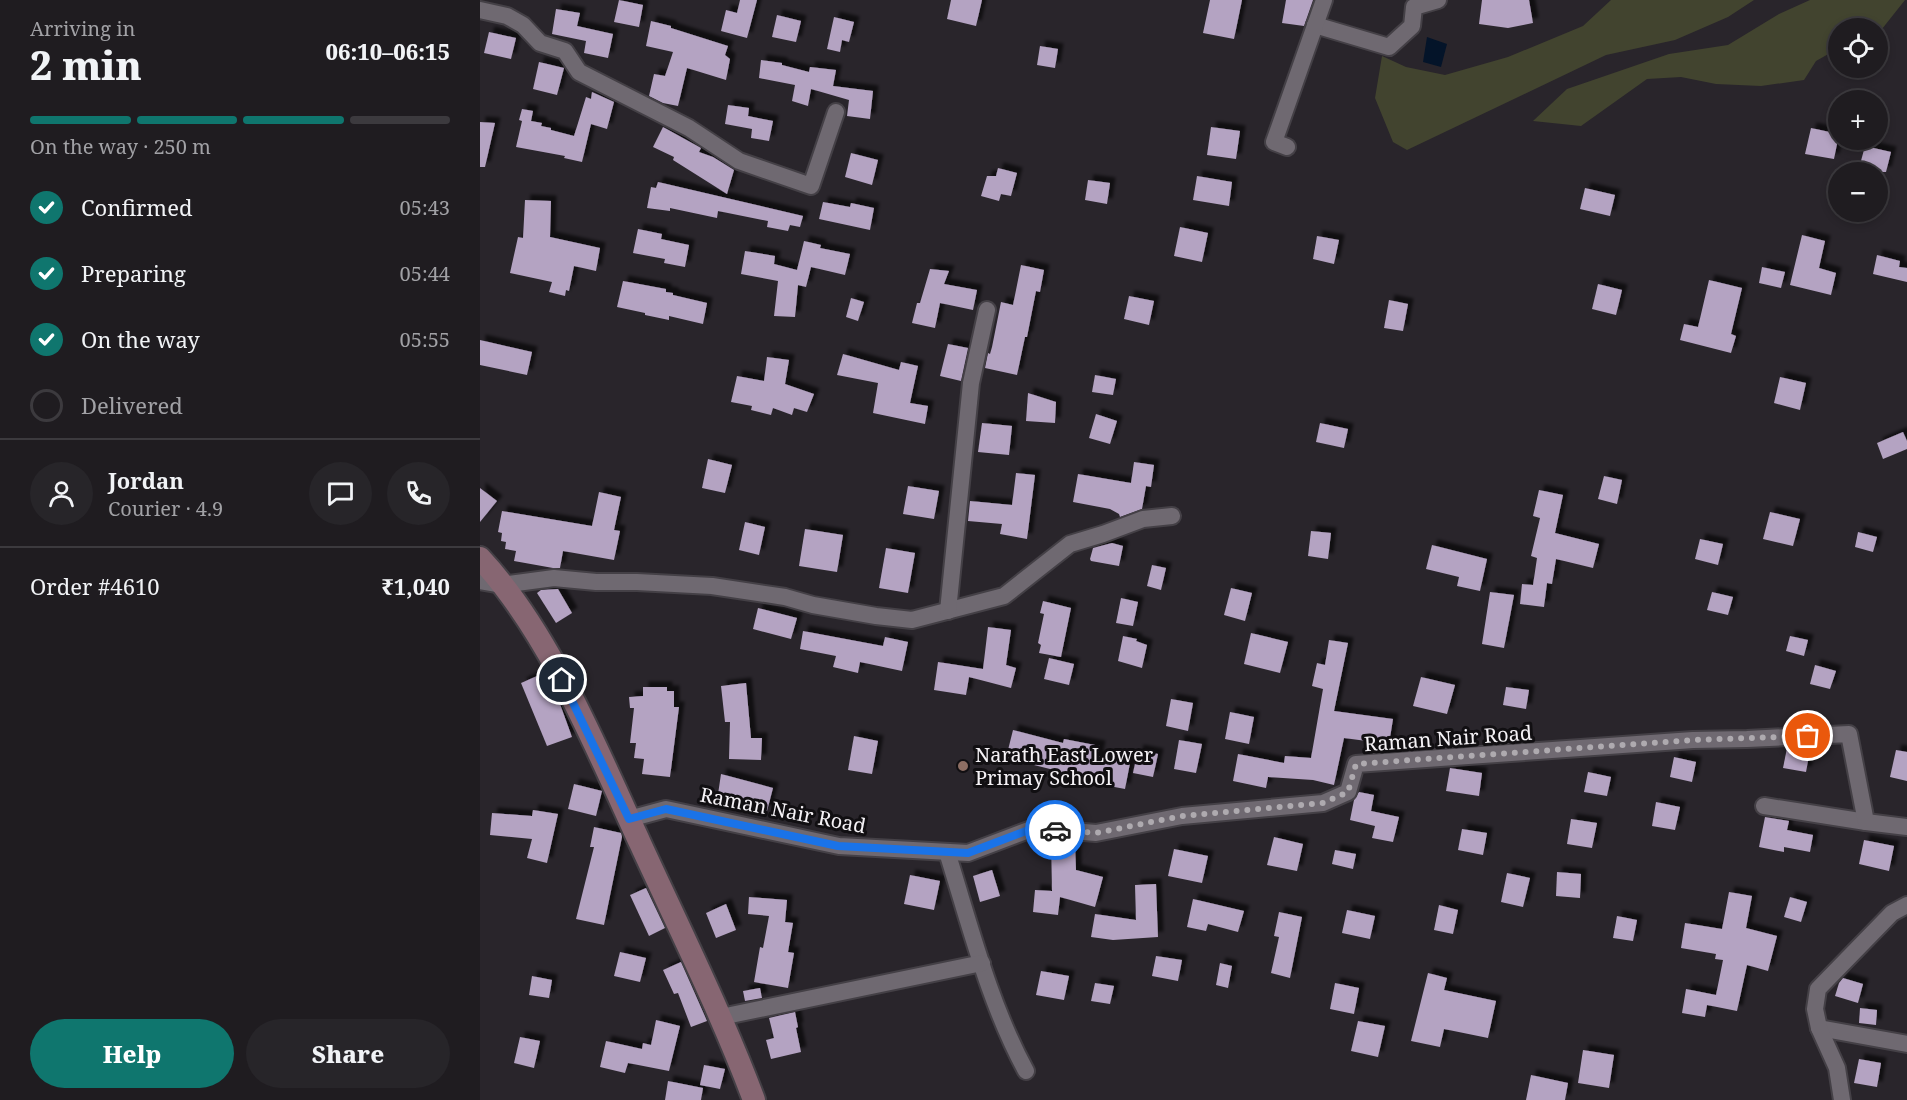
<!DOCTYPE html>
<html lang="en">
<head>
<meta charset="utf-8">
<style>
	body { margin:0; font-family:"Noto Serif",serif; background:#272529; color:#f1f3f6; height:100vh; display:flex; flex-direction:column; font-size:22px; white-space:nowrap }
	* { box-sizing:border-box; margin:0 }
	p { font-size:20px; color:#a1a1a5 }
	.icon { flex:none; width:33px; height:33px; fill:none; stroke:currentColor; stroke-width:2; stroke-linecap:round; stroke-linejoin:round }
	.map { position:relative; flex:1; overflow:hidden }
	.side { display:flex; flex-direction:column; background:#1f1c20; width:480px }
	.side>* { flex:none }
	.controls { position:absolute; left:1348px; top:18px; display:grid; gap:12px }
	.controls a { display:grid; place-items:center; width:60px; height:60px; border-radius:50%; background:#1f1c20; box-shadow:0 3px 9px #0003,0 0 0 2px #3c3a3e; font-size:30px }
	.pin { position:absolute; display:grid; place-items:center; width:51px; height:51px; color:#fff; margin:-26px; border:3px solid #fff; border-radius:50%; box-shadow:0 2px 6px #0007 }
	.courier { position:absolute; display:grid; place-items:center; width:60px; height:60px; margin:-30px; border:4px solid #1a73e8; border-radius:50%; background:#fff; color:#222; box-shadow:0 2px 8px #0007 }
	.overview em { font-style:normal; font-weight:800 }
	.overview div { display:flex; flex-direction:column-reverse }
	.overview { display:flex; align-items:center; justify-content:space-between; height:102px; padding:0 30px }
	h1 { font-size:39px; font-weight:800; line-height:45px }
	.bar { display:grid; grid-template-columns:repeat(4,1fr); gap:9px 6px; align-content:center; height:72px; padding:0 30px }
	.bar i { height:8px; border-radius:4px; background:#3c3a3e }
	.bar .current { background:#0f766e }
	.bar p { grid-column:span 4 }
	.line { display:flex; align-items:center; gap:15px; padding:0 30px; border-top:2px solid #3c3a3e }
	.line div { flex:1 }
	.round { display:grid; place-items:center; flex:none; width:63px; height:63px; border-radius:32px; background:#272529 }
	ol { padding:0 30px; list-style:none }
	li { display:flex; align-items:center; gap:18px; height:66px }
	li p { margin-inline-start:auto }
	li .icon { padding:6px; border-radius:50%; background:#0f766e; color:#fff; stroke-width:4 }
	li:last-child { color:#a1a1a5 }
	li i { width:33px; height:33px; border:3px solid #3c3a3e; border-radius:50% }
	.cta { display:flex; gap:12px; margin-top:auto; padding:12px 30px }
	.cta a { flex:1; height:69px; border-radius:36px; background:#0f766e; color:#fff; font-size:24px; font-weight:800; line-height:69px; text-align:center }
	.cta a+a { background:#272529; color:#f1f3f6 }
	main { display:flex; flex:1; min-height:0 }
	.map>svg:first-child { display:block }
</style>
</head>
<body>
<main>
<section class="side">
<div class="overview"><div><h1>2 min</h1><p>Arriving in</p></div><em>06:10–06:15</em></div>
<div class="bar"><i class="current"></i><i class="current"></i><i class="current"></i><i></i><p>On the way · 250 m</p></div>
<ol>
<li><svg class="icon" aria-label="check" viewBox="0 0 24 24"><path d="M5 12l5 5 9-10"/></svg>Confirmed<p>05:43</p></li>
<li><svg class="icon" aria-label="check" viewBox="0 0 24 24"><path d="M5 12l5 5 9-10"/></svg>Preparing<p>05:44</p></li>
<li><svg class="icon" aria-label="check" viewBox="0 0 24 24"><path d="M5 12l5 5 9-10"/></svg>On the way<p>05:55</p></li>
<li><i></i>Delivered</li>
</ol>
<div class="line" style="height:108px"><a class="round"><svg class="icon" aria-label="person" viewBox="0 0 24 24"><circle cx="12" cy="8" r="4"/><path d="M4 21q1-7 8-7t8 7"/></svg></a><div><b>Jordan</b><p>Courier · 4.9</p></div><a class="round"><svg class="icon" aria-label="chat" viewBox="0 0 24 24"><path d="M4 5h16v11H9l-5 4z"/></svg></a><a class="round"><svg class="icon" aria-label="phone" viewBox="0 0 24 24"><path d="M5 4h4l2 5-3 2q2 4 5 5l2-3 5 2v4C11 20 4 13 5 4z"/></svg></a></div>
<div class="line" style="height:78px"><div>Order #4610</div><b>₹1,040</b></div>
<div class="cta"><a>Help</a><a>Share</a></div>
</section>
<div class="map">
<svg width="1427" height="1100" viewBox="0 0 1427 1100">
	<defs>
		<filter id="shadow"><feDropShadow dx="5.5" dy="-5.5" stdDeviation="1.5" flood-color="#0009"/></filter>
	</defs>
	<rect width="100%" height="100%" fill="#29252b"/>
	<!-- green -->
	<g fill="#42442f">
		<polygon points="1131,0 1274,0 1248,17 1195,40 1126,55 927,150 913,142 895,98 902,56 926,67 965,75 1028,57 1103,26"/>
		<polygon points="1330,0 1425,0 1398,34 1398,28 1359,28 1359,48 1336,61 1324,80 1281,86 1236,84 1201,77 1167,79 1101,126 1053,121 1087,89 1189,54 1248,45 1299,14"/>
	</g>
	<!-- water -->
	<polygon fill="#041429" points="947,37 967,44 961,67 943,62"/>
	<!-- building -->
	<g fill="#b4a3c2" filter="url(#shadow)">
		<polygon points="139,0 163,5 159,27 134,22"/>
		<polygon points="260,0 277,0 267,38 241,31 246,10 257,13"/>
		<polygon points="471,0 502,0 496,26 467,19"/>
		<polygon points="730,0 762,0 754,39 723,33"/>
		<polygon points="806,0 833,0 824,26 802,23"/>
		<polygon points="1002,0 1049,0 1053,23 1028,28 999,24"/>
		<polygon points="76,9 100,13 97,26 133,34 128,58 104,53 106,41 72,34"/>
		<polygon points="297,15 321,21 316,42 292,37"/>
		<polygon points="354,17 374,22 369,42 362,40 360,52 347,49"/>
		<polygon points="171,21 191,26 191,28 248,46 245,55 250,59 246,80 207,68 198,106 183,103 169,96 174,74 185,76 193,52 166,46"/>
		<polygon points="9,32 36,38 31,59 4,53"/>
		<polygon points="560,46 578,49 575,68 557,65"/>
		<polygon points="281,60 302,63 302,65 329,72 330,67 356,70 353,86 393,91 390,119 367,116 369,100 331,89 328,106 312,101 315,85 279,78"/>
		<polygon points="59,62 84,68 77,95 53,89"/>
		<polygon points="112,92 134,102 127,129 111,124 102,162 84,158 85,156 36,147 42,121 39,120 42,109 53,111 51,121 62,123 61,126 71,128 71,130 94,136 106,97 111,99"/>
		<polygon points="248,105 269,108 268,116 293,121 289,141 271,138 272,129 245,124"/>
		<polygon points="0,122 15,123 5,167 0,167"/>
		<polygon points="183,127 221,148 219,152 233,157 254,170 247,194 193,160 194,157 173,147"/>
		<polygon points="731,127 760,131 756,159 727,155"/>
		<polygon points="1331,128 1359,134 1354,159 1325,154"/>
		<polygon points="1385,146 1411,152 1406,172 1378,172"/>
		<polygon points="371,153 398,160 392,185 365,177"/>
		<polygon points="518,168 537,173 531,196 521,194 519,201 501,196 507,176 516,176"/>
		<polygon points="717,176 752,182 749,206 713,200"/>
		<polygon points="608,180 630,183 627,204 605,200"/>
		<polygon points="178,182 323,216 320,227 310,225 308,231 287,227 288,221 238,211 237,218 190,208 190,211 167,208 171,187 176,188"/>
		<polygon points="1105,188 1135,195 1130,216 1100,209"/>
		<polygon points="45,200 71,201 70,237 120,248 116,271 94,266 89,291 86,290 85,296 69,292 72,282 30,273 38,237 43,238"/>
		<polygon points="343,202 370,207 371,203 394,208 390,230 339,219"/>
		<polygon points="700,227 728,233 722,262 694,256"/>
		<polygon points="158,229 182,234 181,239 209,245 205,267 184,263 185,259 153,253"/>
		<polygon points="1322,235 1345,241 1339,268 1356,273 1351,295 1310,285"/>
		<polygon points="837,236 859,240 854,264 833,259"/>
		<polygon points="324,241 341,245 340,248 370,254 365,275 331,267 326,287 318,285 315,317 294,316 298,281 261,274 265,251 295,256 294,264 317,270"/>
		<polygon points="1397,255 1420,261 1419,267 1427,268 1427,282 1393,274"/>
		<polygon points="541,265 564,270 560,292 556,291 547,337 545,337 537,375 505,368 508,353 510,354 512,347 521,302 533,305"/>
		<polygon points="1282,267 1305,272 1301,288 1279,283"/>
		<polygon points="450,269 469,271 464,284 497,290 493,310 460,303 455,328 432,323 437,303 440,303"/>
		<polygon points="1229,280 1262,288 1251,334 1256,336 1251,353 1200,340 1204,324 1218,327"/>
		<polygon points="143,281 186,289 186,292 193,293 193,295 227,303 223,324 189,316 189,320 165,315 165,313 137,307"/>
		<polygon points="1118,284 1142,290 1136,315 1112,309"/>
		<polygon points="649,296 674,301 669,325 644,319"/>
		<polygon points="371,298 384,302 378,321 366,317"/>
		<polygon points="909,300 928,304 923,331 904,328"/>
		<polygon points="0,340 52,352 47,375 0,365"/>
		<polygon points="468,344 488,348 481,381 460,376"/>
		<polygon points="363,354 419,370 421,362 438,366 430,403 448,406 445,424 393,413 398,383 357,375"/>
		<polygon points="287,357 309,360 305,384 334,394 327,412 314,408 312,415 293,408 291,415 271,410 272,406 251,402 257,376 284,381"/>
		<polygon points="615,375 636,379 633,395 612,392"/>
		<polygon points="1300,377 1326,383 1320,410 1294,403"/>
		<polygon points="548,393 576,402 575,423 546,421"/>
		<polygon points="616,414 637,421 630,444 609,438"/>
		<polygon points="502,423 532,426 529,455 498,452"/>
		<polygon points="840,423 868,429 864,448 836,442"/>
		<polygon points="1423,432 1427,441 1427,449 1403,459 1397,443"/>
		<polygon points="228,459 252,465 245,493 222,488"/>
		<polygon points="654,462 674,465 671,487 666,486 662,509 640,517 639,514 630,509 593,502 598,474 651,483"/>
		<polygon points="536,473 555,475 547,539 520,534 522,524 488,521 490,501 532,505"/>
		<polygon points="1124,476 1142,480 1137,504 1118,499"/>
		<polygon points="428,486 459,491 454,519 423,514"/>
		<polygon points="0,488 17,501 0,522"/>
		<polygon points="1059,490 1083,495 1075,533 1119,544 1113,568 1076,559 1072,584 1067,583 1064,607 1040,604 1042,584 1053,585 1057,558 1051,556 1060,518 1053,516"/>
		<polygon points="119,492 141,497 134,530 140,531 134,560 83,551 80,568 73,568 34,561 36,551 25,549 26,542 21,541 22,533 18,532 22,511 112,526"/>
		<polygon points="1290,512 1320,519 1313,546 1283,539"/>
		<polygon points="265,522 285,527 279,555 259,550"/>
		<polygon points="325,529 363,535 357,572 319,566"/>
		<polygon points="831,531 851,533 848,559 828,556"/>
		<polygon points="1378,532 1397,537 1393,552 1375,547"/>
		<polygon points="1220,539 1243,544 1238,565 1215,559"/>
		<polygon points="632,543 643,546 639,566 611,561 610,559 613,548"/>
		<polygon points="952,545 1007,559 1000,591 977,586 979,577 946,569"/>
		<polygon points="406,548 435,553 428,593 399,588"/>
		<polygon points="672,565 686,568 681,590 667,586"/>
		<polygon points="751,588 772,593 765,621 744,615"/>
		<polygon points="78,589 92,613 76,623 57,593 61,590"/>
		<polygon points="1010,592 1034,595 1024,648 1002,644"/>
		<polygon points="1232,592 1253,597 1248,615 1227,610"/>
		<polygon points="641,598 658,602 653,626 636,623"/>
		<polygon points="563,601 591,608 581,657 559,653 561,645 558,643 564,614 560,613"/>
		<polygon points="278,608 317,618 311,639 273,629"/>
		<polygon points="508,627 531,630 526,665 536,668 531,688 489,677 486,695 454,690 458,662 503,669"/>
		<polygon points="323,631 403,646 405,637 428,642 422,671 380,662 378,673 353,667 356,656 320,649"/>
		<polygon points="771,633 808,642 800,673 764,664"/>
		<polygon points="643,636 657,639 656,641 667,645 662,668 638,661"/>
		<polygon points="1310,636 1328,640 1324,656 1306,651"/>
		<polygon points="849,640 868,643 854,711 913,719 909,744 864,738 854,785 833,780 788,777 786,788 753,781 758,754 804,763 805,756 831,758 843,689 832,686 837,663 845,665"/>
		<polygon points="569,658 594,664 589,685 564,679"/>
		<polygon points="1335,665 1356,671 1350,689 1330,684"/>
		<polygon points="64,673 80,704 92,737 67,746 41,683"/>
		<polygon points="941,677 975,685 967,714 933,706"/>
		<polygon points="266,683 271,738 282,738 281,760 249,759 250,722 245,722 241,686"/>
		<polygon points="163,687 187,687 187,691 194,691 194,707 199,707 190,777 162,774 164,759 154,758 156,743 150,743 154,708 150,708 149,697 163,696"/>
		<polygon points="1026,687 1049,690 1046,709 1023,705"/>
		<polygon points="691,699 713,703 708,731 686,726"/>
		<polygon points="750,712 774,717 769,744 745,739"/>
		<polygon points="533,730 583,743 584,739 620,746 618,756 650,763 645,789 577,776 578,771 526,758"/>
		<polygon points="374,736 398,741 392,774 368,770"/>
		<polygon points="699,740 722,744 716,773 694,769"/>
		<polygon points="1314,747 1330,750 1326,772 1303,768 1307,748"/>
		<polygon points="658,750 678,754 673,777 653,773"/>
		<polygon points="1416,750 1427,752 1427,781 1410,777"/>
		<polygon points="1194,757 1216,762 1212,782 1190,777"/>
		<polygon points="970,768 1002,773 999,796 966,791"/>
		<polygon points="1108,772 1131,777 1127,796 1104,792"/>
		<polygon points="241,774 293,788 287,811 253,802 253,804 237,801"/>
		<polygon points="94,784 122,791 116,816 88,809"/>
		<polygon points="879,792 894,795 891,811 919,817 913,842 892,838 895,826 870,820 874,800"/>
		<polygon points="1176,802 1200,807 1195,830 1172,826"/>
		<polygon points="53,810 78,814 67,863 47,858 52,839 10,835 12,813 52,816"/>
		<polygon points="1285,817 1309,821 1307,830 1333,835 1330,852 1304,847 1304,852 1279,847"/>
		<polygon points="1091,819 1117,823 1112,848 1087,844"/>
		<polygon points="114,827 141,833 142,837 124,925 96,919 114,847 110,847"/>
		<polygon points="982,829 1007,833 1003,855 978,850"/>
		<polygon points="794,837 823,844 817,871 787,865"/>
		<polygon points="571,840 595,842 596,870 623,877 615,907 580,897 578,915 553,912 555,890 572,891"/>
		<polygon points="1384,840 1414,846 1409,871 1379,864"/>
		<polygon points="694,849 728,856 722,883 688,876"/>
		<polygon points="855,850 876,854 873,869 852,864"/>
		<polygon points="512,870 520,896 500,902 493,876"/>
		<polygon points="1077,872 1101,874 1100,898 1076,896"/>
		<polygon points="1027,873 1050,878 1043,907 1021,902"/>
		<polygon points="430,875 460,881 454,910 424,904"/>
		<polygon points="676,884 678,937 633,940 611,937 615,914 656,920 655,885"/>
		<polygon points="166,888 185,928 169,936 150,895"/>
		<polygon points="1249,892 1272,896 1266,928 1297,936 1288,971 1267,965 1257,1011 1227,1005 1225,1017 1202,1013 1206,989 1236,995 1243,960 1235,959 1236,954 1201,948 1205,923 1242,929"/>
		<polygon points="269,897 307,900 305,922 313,923 308,952 314,953 308,988 274,982 280,947 283,948 289,916 268,914"/>
		<polygon points="1310,897 1327,902 1321,922 1304,917"/>
		<polygon points="713,899 764,911 758,932 728,924 726,931 707,927"/>
		<polygon points="246,904 256,930 236,938 226,913"/>
		<polygon points="959,905 978,910 973,934 954,930"/>
		<polygon points="867,910 895,916 890,939 862,933"/>
		<polygon points="799,912 822,917 810,978 791,973 799,937 794,936"/>
		<polygon points="1137,916 1157,920 1153,941 1133,938"/>
		<polygon points="140,952 166,958 160,982 134,976"/>
		<polygon points="676,956 702,960 698,981 672,976"/>
		<polygon points="201,962 227,1021 211,1027 198,993 194,994 183,970"/>
		<polygon points="740,963 752,966 748,988 736,985"/>
		<polygon points="561,971 589,976 584,1000 556,995"/>
		<polygon points="948,973 967,978 964,990 1016,1001 1008,1038 964,1029 960,1047 931,1041"/>
		<polygon points="52,976 72,980 69,998 49,995"/>
		<polygon points="1363,978 1383,984 1378,1003 1355,996 1359,983"/>
		<polygon points="615,983 634,986 630,1004 611,1001"/>
		<polygon points="855,983 879,988 874,1014 850,1009"/>
		<polygon points="280,988 282,998 265,1001 263,991"/>
		<polygon points="1380,1008 1397,1010 1396,1025 1379,1023"/>
		<polygon points="315,1012 318,1027 316,1028 321,1052 291,1059 286,1040 294,1038 289,1018"/>
		<polygon points="176,1020 200,1026 189,1071 148,1063 145,1073 120,1067 126,1041 162,1049 163,1043 171,1045"/>
		<polygon points="878,1021 905,1026 898,1057 871,1051"/>
		<polygon points="40,1037 60,1041 54,1068 34,1063"/>
		<polygon points="1103,1050 1134,1055 1129,1088 1098,1083"/>
		<polygon points="1379,1059 1401,1063 1397,1087 1374,1083"/>
		<polygon points="224,1065 245,1069 240,1089 220,1085"/>
		<polygon points="1051,1075 1088,1083 1085,1100 1046,1100"/>
		<polygon points="188,1081 223,1088 221,1100 185,1100"/>
	</g>
	<g fill="none" stroke-linecap="round" stroke-linejoin="round">
		<defs>
			<g id="minor">
				<polyline points="0,10 27,16 43,25 60,43 85,51 99,72 209,128 259,161 331,186 356,112"/>
				<polyline points="835,25 909,47 932,26 934,7 958,0"/>
				<polyline points="807,147 794,142 844,0"/>
				<polyline points="0,581 22,585 74,578 116,582 157,582 232,586 305,597 333,605 396,616 432,620 524,596 590,544 623,534 663,519 692,516"/>
				<polyline points="468,611 491,383 507,310"/>
				<polyline points="1284,806 1386,822"/>
				<polyline points="149,819 186,809 359,846 488,853 554,828 616,833 702,816 843,803 868,792 876,764 1213,740 1267,739 1369,734 1386,822 1427,827"/>
				<path d="M467,852C490,925 509,1003 546,1071"/>
				<polyline points="241,1017 502,963"/>
				<polyline points="1339,1028 1427,1044"/>
				<polyline points="1362,1100 1357,1068 1339,1028 1335,1009 1338,989 1412,913 1427,905"/>
			</g>
			<path id="secondary" d="M0,558C70,633 117,750 160,843C199,928 241,1012 274,1100"/>
		</defs>
		<!-- minor casing -->
		<use href="#minor" stroke="#444046" stroke-width="20"/>
		<!-- secondary casing -->
		<use href="#secondary" stroke="#444046" stroke-width="26"/>
		<!-- minor -->
		<use href="#minor" stroke="#6f6971" stroke-width="16"/>
		<!-- secondary -->
		<use href="#secondary" stroke="#876672" stroke-width="22"/>
	</g>
	<g fill="none" stroke-linecap="round" stroke-linejoin="round">
		<!-- done -->
		<polyline stroke="#aeaaaf" stroke-width="6" stroke-dasharray="0 10.8" points="575,830 616,833 702,816 843,803 868,792 876,764 1213,740 1328,736"/>
		<!-- route -->
		<polyline stroke="#1a73e8" stroke-width="8" points="82,680 149,819 186,809 358,846 488,853 554,828 575,830"/>
	</g>
	<!-- markers -->
	<circle fill="#8d6e63" stroke="#110f12" stroke-width="2" cx="483" cy="766" r="6"/>
	<g text-anchor="middle" dominant-baseline="central" stroke-width="6" stroke-linejoin="round" paint-order="stroke">
		<!-- street labels -->
		<g font-size="20" fill="#f5f2f6" stroke="#110f12">
			<text transform="translate(968 738) rotate(-4)">Raman Nair Road</text>
			<text transform="translate(303 810) rotate(11)">Raman Nair Road</text>
		</g>
		<!-- poi labels -->
		<g font-size="20" fill="#f5f2f6" stroke="#110f12" text-anchor="start">
			<text x="495" y="754">Narath East Lower<tspan x="495" dy="23">Primay School</tspan></text>
		</g>
	</g>
</svg>
<div class="controls">
<a><svg class="icon" aria-label="locate" viewBox="0 0 24 24"><circle cx="12" cy="12" r="6"/><path d="M12 2v4M12 18v4M2 12h4M18 12h4"/></svg></a>
<a>+</a>
<a>−</a>
</div>
<div class="pin" style="left:1328px;top:736px;background:#ea580c"><svg class="icon" aria-label="bag" viewBox="0 0 24 24"><path d="M5 8h14l-1 12H6zM9 8a3 3 0 0 1 6 0"/></svg></div>
<div class="pin" style="left:82px;top:680px;background:#1f2937"><svg class="icon" aria-label="home" viewBox="0 0 24 24"><path d="M3 11l9-7 9 7M6 9v11h12V9"/></svg></div>
<div class="courier" style="left:575px;top:830px"><svg class="icon" aria-label="car" viewBox="0 0 24 24"><path d="M5 17H2v-5l4-1 3-4h7l3 4 3 1v5h-3M9 17h6M6 11h13"/><circle cx="7" cy="17" r="2"/><circle cx="17" cy="17" r="2"/></svg></div>
</div>
</main>
</body>
</html>
